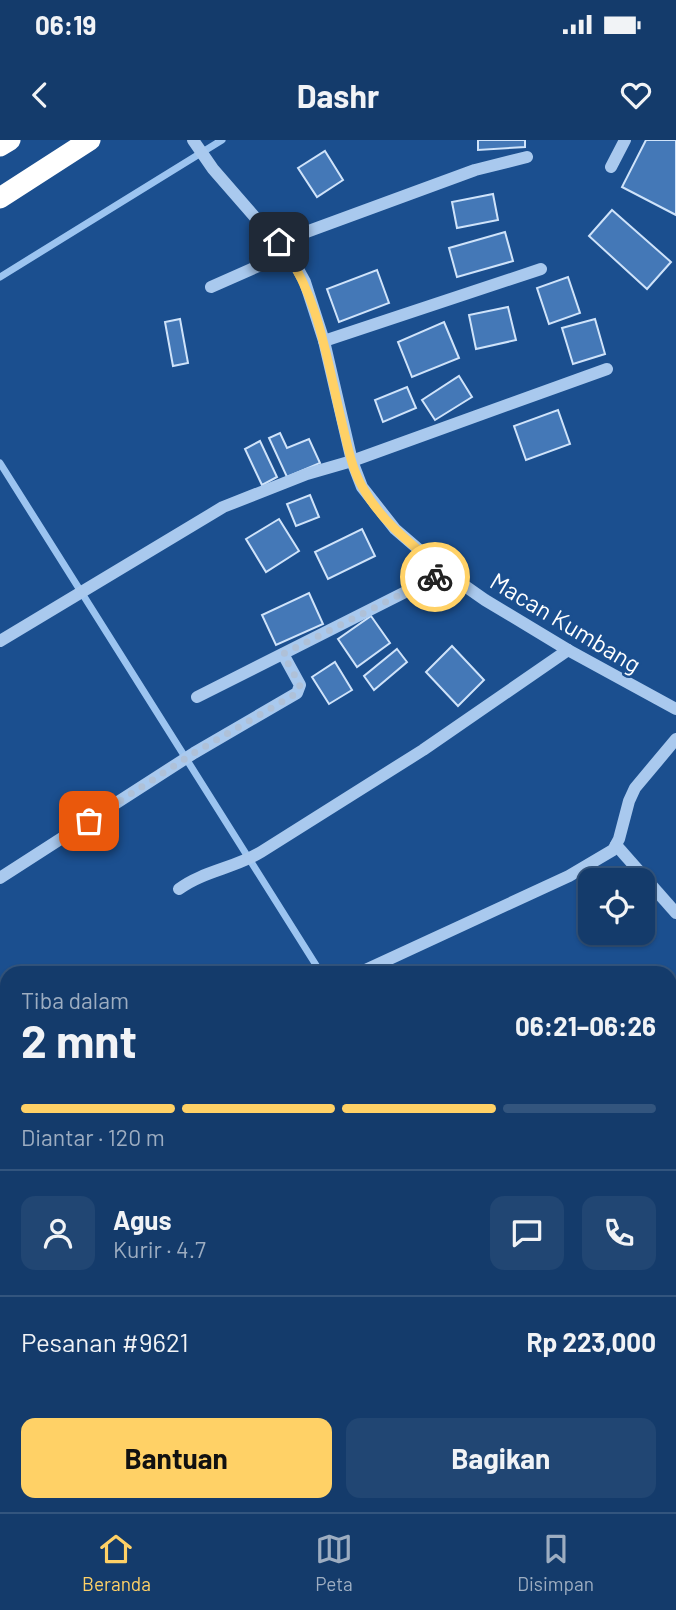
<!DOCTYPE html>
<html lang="id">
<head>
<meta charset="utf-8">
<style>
	body { margin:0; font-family:Barlow,sans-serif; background:#214673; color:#f1f3f6; height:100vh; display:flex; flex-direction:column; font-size:26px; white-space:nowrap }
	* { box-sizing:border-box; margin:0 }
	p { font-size:23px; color:#9dadc1 }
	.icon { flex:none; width:38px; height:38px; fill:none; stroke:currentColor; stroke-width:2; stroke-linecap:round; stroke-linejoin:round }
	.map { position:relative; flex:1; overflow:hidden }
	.sheet { position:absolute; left:0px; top:826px; width:677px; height:546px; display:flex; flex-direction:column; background:#143b6b; border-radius:21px 21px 0 0; box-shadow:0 2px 5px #0004,0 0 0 2px #33557e }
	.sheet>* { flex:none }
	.buttons { position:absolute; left:578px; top:728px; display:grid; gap:14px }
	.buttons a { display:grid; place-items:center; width:77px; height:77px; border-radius:14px; background:#143b6b; box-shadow:0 2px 5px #0004,0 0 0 2px #33557e; font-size:35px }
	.pin { position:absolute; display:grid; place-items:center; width:60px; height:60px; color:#fff; margin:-30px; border-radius:14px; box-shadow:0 4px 10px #0006 }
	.courier { position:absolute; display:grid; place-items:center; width:70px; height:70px; margin:-35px; border:5px solid #ffd166; border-radius:50%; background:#fff; color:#222; box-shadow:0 2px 9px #0007 }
	.summary em { font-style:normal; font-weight:700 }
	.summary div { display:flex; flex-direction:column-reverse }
	.summary { display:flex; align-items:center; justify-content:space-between; height:119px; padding:0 21px }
	h1 { font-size:46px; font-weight:700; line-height:52px }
	.bar { display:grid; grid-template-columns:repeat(4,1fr); gap:10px 7px; align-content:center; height:84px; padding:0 21px }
	.bar i { height:9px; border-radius:5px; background:#33557e }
	.bar .current { background:#ffd166 }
	.bar p { grid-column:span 4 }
	.line { display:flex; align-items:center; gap:18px; padding:0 21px; border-top:2px solid #33557e }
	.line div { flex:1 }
	.round { display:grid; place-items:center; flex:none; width:74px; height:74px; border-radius:14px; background:#214673 }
	.button { display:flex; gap:14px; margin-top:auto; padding:14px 21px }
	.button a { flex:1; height:80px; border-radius:14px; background:#ffd166; color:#111; font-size:28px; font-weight:700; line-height:80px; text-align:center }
	.button a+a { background:#214673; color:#f1f3f6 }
	.status { display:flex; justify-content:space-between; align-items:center; height:49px; padding:0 35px; background:#143b6b; direction:ltr }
	.status svg { height:19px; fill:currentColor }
	header { display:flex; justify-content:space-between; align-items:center; height:91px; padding:0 21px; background:#143b6b; font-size:32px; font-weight:700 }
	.menu { display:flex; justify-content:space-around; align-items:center; height:98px; border-top:2px solid #33557e; background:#143b6b; font-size:19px; color:#9dadc1 }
	.menu a { display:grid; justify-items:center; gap:4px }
	.menu .current { color:#ffd166 }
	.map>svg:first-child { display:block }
</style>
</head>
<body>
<div class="status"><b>06:19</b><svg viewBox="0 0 49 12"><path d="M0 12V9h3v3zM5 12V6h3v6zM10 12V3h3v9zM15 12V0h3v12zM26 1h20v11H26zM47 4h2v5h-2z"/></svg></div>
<header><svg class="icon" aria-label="back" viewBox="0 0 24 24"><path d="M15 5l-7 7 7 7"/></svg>Dashr<svg class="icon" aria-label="heart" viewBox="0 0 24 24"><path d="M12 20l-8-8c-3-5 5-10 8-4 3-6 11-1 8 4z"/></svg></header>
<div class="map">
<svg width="676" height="1372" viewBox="0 0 676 1372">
	<rect width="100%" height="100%" fill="#1b4f8f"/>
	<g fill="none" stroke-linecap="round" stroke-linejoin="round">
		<!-- stream -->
		<g stroke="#9cc4f0" stroke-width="7">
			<polyline points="0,137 222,0"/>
			<polyline points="0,323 321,833"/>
		</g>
	</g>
	<!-- building -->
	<g fill="#4478b7" stroke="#cfe3fa" stroke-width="2">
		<polygon points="478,0 525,0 525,7 478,10"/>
		<polygon points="646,0 676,0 676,75 622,47"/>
		<polygon points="325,11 343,40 317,57 298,28"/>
		<polygon points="493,54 498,80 457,88 452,62"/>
		<polygon points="612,70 671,122 647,149 589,96"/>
		<polygon points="505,92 513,121 457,137 449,108"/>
		<polygon points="377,130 389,163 339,182 327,149"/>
		<polygon points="568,137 580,173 549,184 537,148"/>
		<polygon points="508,167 516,200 476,209 469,175"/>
		<polygon points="180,179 188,223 173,226 165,182"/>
		<polygon points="595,179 605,214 573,224 562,188"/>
		<polygon points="444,182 459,218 412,237 398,202"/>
		<polygon points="459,236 472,257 435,280 422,260"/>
		<polygon points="407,247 416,268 383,282 375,260"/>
		<polygon points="558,270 570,304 526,320 514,286"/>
		<polygon points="280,293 287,308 309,299 320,323 287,337 269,298"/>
		<polygon points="260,301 277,337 262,345 245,309"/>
		<polygon points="310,355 319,377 296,386 287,364"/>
		<polygon points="279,379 299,411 266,432 246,399"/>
		<polygon points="362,389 375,416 328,439 315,412"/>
		<polygon points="309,453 323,484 276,505 262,475"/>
		<polygon points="371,476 390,503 357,527 338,499"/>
		<polygon points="452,506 484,540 458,566 426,532"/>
		<polygon points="397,509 407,522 374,550 364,536"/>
		<polygon points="335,522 352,550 329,564 312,537"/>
		<polygon points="670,1118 676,1121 676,1154 670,1166"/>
		<polygon points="675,1314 676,1314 676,1343 670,1340 670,1324"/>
	</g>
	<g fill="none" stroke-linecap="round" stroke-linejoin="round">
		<!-- minor -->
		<g stroke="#a9c9ee" stroke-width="12">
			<polyline points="193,0 213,29 294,122 305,142 324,201 352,321 362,347 395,389 445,432 485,460 568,510 676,569"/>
			<polyline points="611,27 625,0"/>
			<polyline points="279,102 475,30 527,17"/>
			<polyline points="211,147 288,113"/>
			<polyline points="324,201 541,129"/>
			<polyline points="0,501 223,367 307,334 352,321 607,229"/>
			<polyline points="197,557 445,432"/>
			<polyline points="616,705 676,773"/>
			<polyline points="0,738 194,613 297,553 300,545 283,514"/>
			<path d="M179,749C203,731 235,728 261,712L423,610L568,510"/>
			<polyline points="359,833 569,736 613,710 619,699 629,661 635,648 676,599"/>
			<polyline points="670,1358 676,1360"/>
			<polyline points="120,1369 133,1365"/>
		</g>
		<!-- highway -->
		<g stroke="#fff" stroke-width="21">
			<polyline points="0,6 10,0"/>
			<polyline points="0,58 90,0"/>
		</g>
	</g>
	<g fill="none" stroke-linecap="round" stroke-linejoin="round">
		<!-- done -->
		<polyline stroke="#afc1d8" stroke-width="7" stroke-dasharray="0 12.6" points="89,681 194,613 297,553 300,545 283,514 435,437"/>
		<!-- route -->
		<path stroke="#ffd166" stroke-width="9" d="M279,102C320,156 327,222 343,287C348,307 352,330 363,348C382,383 415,407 445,432L435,437"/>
	</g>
	<g text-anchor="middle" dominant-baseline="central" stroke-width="5" stroke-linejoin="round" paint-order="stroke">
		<!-- street labels -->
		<g font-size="24" fill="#fff" stroke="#1b4f8f">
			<text transform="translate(566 482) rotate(31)">Macan Kumbang</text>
		</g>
	</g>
</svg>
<div class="buttons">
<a><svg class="icon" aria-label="locate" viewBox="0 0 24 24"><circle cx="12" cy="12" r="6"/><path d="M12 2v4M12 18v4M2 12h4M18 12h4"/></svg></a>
</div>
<div class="pin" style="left:89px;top:681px;background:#ea580c"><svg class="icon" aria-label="bag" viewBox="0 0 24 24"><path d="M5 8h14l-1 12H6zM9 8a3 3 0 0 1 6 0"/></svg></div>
<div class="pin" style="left:279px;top:102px;background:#1f2937"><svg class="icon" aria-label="home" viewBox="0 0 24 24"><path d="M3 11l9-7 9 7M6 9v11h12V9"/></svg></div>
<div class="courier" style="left:435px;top:437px"><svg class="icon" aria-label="bike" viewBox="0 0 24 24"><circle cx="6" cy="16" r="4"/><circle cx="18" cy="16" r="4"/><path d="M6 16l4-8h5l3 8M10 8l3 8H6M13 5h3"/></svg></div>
<section class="sheet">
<div class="summary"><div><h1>2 mnt</h1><p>Tiba dalam</p></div><em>06:21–06:26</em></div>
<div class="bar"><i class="current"></i><i class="current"></i><i class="current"></i><i></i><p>Diantar · 120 m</p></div>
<div class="line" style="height:126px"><a class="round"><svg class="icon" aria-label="person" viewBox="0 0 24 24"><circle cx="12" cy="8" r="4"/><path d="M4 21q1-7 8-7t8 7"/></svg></a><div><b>Agus</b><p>Kurir · 4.7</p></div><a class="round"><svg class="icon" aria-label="chat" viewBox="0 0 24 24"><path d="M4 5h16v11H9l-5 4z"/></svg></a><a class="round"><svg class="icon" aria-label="phone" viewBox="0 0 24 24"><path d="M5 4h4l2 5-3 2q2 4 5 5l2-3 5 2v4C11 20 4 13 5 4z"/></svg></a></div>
<div class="line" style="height:91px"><div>Pesanan #9621</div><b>Rp 223,000</b></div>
<div class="button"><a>Bantuan</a><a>Bagikan</a></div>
</section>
</div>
<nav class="menu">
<a class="current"><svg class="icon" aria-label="home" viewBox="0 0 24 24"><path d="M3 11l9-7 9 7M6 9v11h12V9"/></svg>Beranda</a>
<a><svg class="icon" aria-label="map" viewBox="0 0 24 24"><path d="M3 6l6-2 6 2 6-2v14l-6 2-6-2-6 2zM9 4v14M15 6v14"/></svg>Peta</a>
<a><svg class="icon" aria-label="saved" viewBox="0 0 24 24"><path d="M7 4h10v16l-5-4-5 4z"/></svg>Disimpan</a>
</nav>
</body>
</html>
